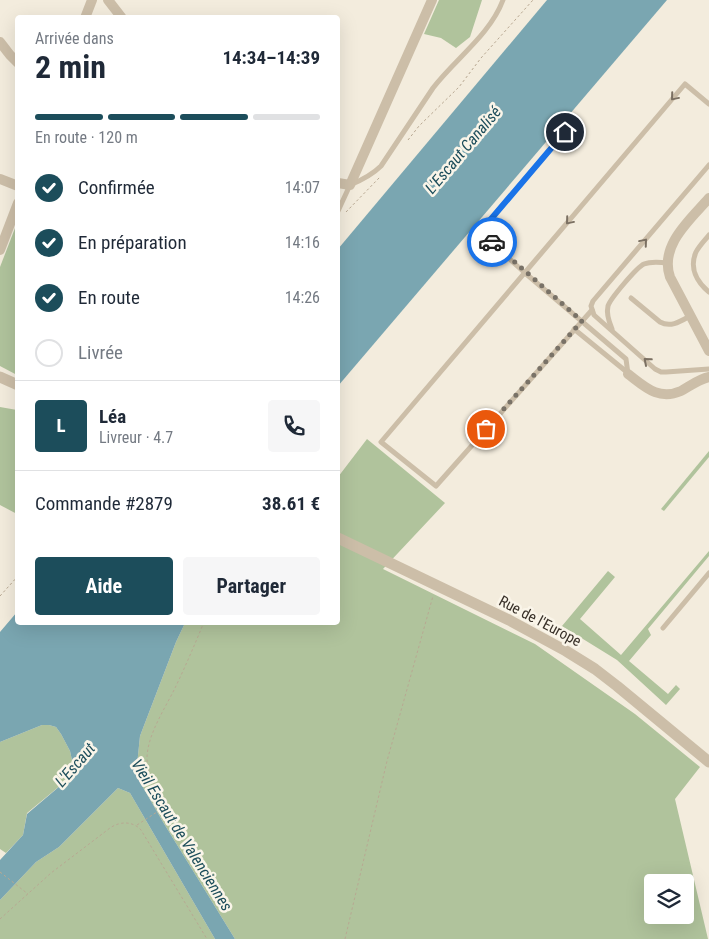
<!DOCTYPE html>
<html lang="fr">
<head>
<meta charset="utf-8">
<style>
	body { margin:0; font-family:"Roboto Condensed",sans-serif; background:#f6f6f7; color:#1f2937; height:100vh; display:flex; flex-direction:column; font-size:19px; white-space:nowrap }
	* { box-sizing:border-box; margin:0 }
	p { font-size:16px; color:#747a83 }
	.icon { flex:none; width:28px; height:28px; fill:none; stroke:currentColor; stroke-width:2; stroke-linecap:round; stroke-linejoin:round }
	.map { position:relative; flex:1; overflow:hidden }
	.sheet { position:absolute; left:15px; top:15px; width:325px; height:610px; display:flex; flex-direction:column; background:#fff; border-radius:5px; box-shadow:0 5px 20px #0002 }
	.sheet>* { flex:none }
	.controls { position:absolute; left:644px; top:874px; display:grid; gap:10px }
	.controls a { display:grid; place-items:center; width:50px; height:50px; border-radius:5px; background:#fff; box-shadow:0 5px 20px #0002; font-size:25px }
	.pin { position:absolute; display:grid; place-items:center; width:42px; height:42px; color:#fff; margin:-21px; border:2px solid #fff; border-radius:50%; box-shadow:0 1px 5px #0007 }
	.courier { position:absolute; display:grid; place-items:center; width:50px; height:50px; margin:-25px; border:4px solid #1a73e8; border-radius:50%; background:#fff; color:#222; box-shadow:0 1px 6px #0007 }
	.summary em { font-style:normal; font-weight:700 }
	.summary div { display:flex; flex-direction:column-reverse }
	.summary { display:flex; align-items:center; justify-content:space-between; height:85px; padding:0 20px }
	h1 { font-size:32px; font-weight:700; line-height:38px }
	.bar { display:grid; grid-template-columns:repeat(4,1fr); gap:8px 5px; align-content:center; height:60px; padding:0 20px }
	.bar i { height:6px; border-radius:4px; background:#e0e1e3 }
	.bar .active { background:#1c4d5b }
	.bar p { grid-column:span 4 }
	.line { display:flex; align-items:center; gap:12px; padding:0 20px; border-top:1px solid #e0e1e3 }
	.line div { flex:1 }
	.round { display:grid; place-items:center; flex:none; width:52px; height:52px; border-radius:5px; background:#f6f6f7 }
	ol { padding:0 20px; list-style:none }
	li { display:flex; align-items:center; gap:15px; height:55px }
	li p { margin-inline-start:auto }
	li .icon { padding:5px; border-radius:50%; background:#1c4d5b; color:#fff; stroke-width:4 }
	li:last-child { color:#747a83 }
	li i { width:28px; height:28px; border:2px solid #e0e1e3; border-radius:50% }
	.action { display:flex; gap:10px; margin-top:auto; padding:10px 20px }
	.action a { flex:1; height:58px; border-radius:5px; background:#1c4d5b; color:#fff; font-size:20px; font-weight:700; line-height:58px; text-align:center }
	.action a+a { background:#f6f6f7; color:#1f2937 }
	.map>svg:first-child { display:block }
</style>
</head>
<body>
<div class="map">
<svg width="709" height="939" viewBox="0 0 709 939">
	<rect width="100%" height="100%" fill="#f3ecdd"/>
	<!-- green -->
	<g fill="#b0c39c" fill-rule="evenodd">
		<polygon points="439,0 482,0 470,37 456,48 441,38 424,34"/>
		<polygon points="17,223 17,375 0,366 0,267"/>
		<polygon points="0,407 17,410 17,514 0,505"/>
		<path d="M367,439L445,503L383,569L535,644L635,714L700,767L675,799L708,939H235L163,822L136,775L140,736L176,642L185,623L338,622V477ZM652,882H685V915H652Z"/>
		<polygon points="709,451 709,457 664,511 661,509"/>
		<polygon points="709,551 709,556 648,629 651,635 629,661 668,694 676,685 680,689 666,705 617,660 562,626 608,571 615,577 580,619 621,655"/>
		<polygon points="42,725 49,725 56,727 61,734 70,751 73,765 67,780 27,813 23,835 6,853 0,849 0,742"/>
		<polygon points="118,788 130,793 215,939 0,939 0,900 36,862 59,847"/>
	</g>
	<!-- water -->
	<g fill="#7aa6b1">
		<polygon points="547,0 667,0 338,386 338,249"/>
		<polygon points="17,612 18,622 185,623 176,642 140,736 136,775 163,822 235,939 215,939 130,793 118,788 59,847 36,862 0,900 0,860 23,835 27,814 67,780 73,765 70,751 61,734 56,727 49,725 42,725 0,742 0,632"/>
	</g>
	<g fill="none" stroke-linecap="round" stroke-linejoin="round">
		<!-- path -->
		<g stroke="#b8a892" stroke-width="1" stroke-dasharray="2.5 2.5" stroke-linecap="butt">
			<polyline points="408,140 419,126 459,87 481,58 533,0"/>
			<polyline points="346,212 380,177"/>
			<polyline points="0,596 18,576"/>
			<path d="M137,825L160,810L163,807V803C155,788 147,775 147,757C148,733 166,707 176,686C186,665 195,644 204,622"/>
			<polyline points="0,872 28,894"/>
			<path d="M0,919L51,873L110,828C120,821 133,821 141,830L207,939"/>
			<polyline points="345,939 387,761 433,596"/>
		</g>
		<!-- service -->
		<g stroke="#ccbea8" stroke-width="5">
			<polyline points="565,132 480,232 525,273 626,359 628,374"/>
			<polyline points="709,165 593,301 591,306 594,315 655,369 661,372 666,372 709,369"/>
			<path d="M338,211L350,185C362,180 372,175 381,166L433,88C455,59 490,35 503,0"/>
			<path d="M709,235C705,240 699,246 696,252C689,268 697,282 709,292"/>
			<path d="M631,298L660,322C671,328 681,321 690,316"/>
			<polyline points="592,310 436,486 381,442 685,84 709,104"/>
			<polyline points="574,329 628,373"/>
			<path d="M612,329C609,322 606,314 608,306C610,299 637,267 644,264C651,261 660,262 668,263"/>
			<polyline points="663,628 709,573"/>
		</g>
		<!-- minor -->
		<g stroke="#ccbea8" stroke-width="10">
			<polyline points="108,0 122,18"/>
			<polyline points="85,18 92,0"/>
			<polyline points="0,42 10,55 18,63"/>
			<polyline points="0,179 18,186"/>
			<polyline points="338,183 350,185 432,0"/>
			<path d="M709,198C691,219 659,245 670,277L709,351"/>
			<polyline points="0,250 18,203"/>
			<path d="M628,374C644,386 658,401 681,391C690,386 699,379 709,377"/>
		</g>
		<!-- tertiary -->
		<g stroke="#ccbea8" stroke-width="11">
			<polyline points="0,377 18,385"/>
			<polyline points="338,538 509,620 566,651 595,669 617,686 709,762"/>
		</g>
	</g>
	<!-- one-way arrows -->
	<defs><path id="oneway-chevron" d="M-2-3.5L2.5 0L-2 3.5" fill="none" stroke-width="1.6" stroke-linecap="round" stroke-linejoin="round" transform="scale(1.25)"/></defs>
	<g stroke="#7b7062">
		<use href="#oneway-chevron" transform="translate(674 97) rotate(130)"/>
		<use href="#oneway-chevron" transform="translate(569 221) rotate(130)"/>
		<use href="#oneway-chevron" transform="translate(644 242) rotate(-50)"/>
		<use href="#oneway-chevron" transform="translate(647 361) rotate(-139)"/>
	</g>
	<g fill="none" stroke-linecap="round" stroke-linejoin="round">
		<!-- done -->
		<polyline stroke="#797267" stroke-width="5" stroke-dasharray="0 9" points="486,429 582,321 492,242"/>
		<!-- route -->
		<polyline stroke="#1a73e8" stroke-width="6" points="492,242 480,232 565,132"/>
	</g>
	<g text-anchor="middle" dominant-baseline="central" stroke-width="5" stroke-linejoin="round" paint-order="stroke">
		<!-- street labels -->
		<g font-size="15" fill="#383028" stroke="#faf5e9">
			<text transform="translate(540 621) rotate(28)">Rue de l'Europe</text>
		</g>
		<!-- water labels -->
		<g font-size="16" font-style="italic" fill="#1c4d5b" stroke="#faf5e9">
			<text transform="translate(463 150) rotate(-50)">L'Escaut Canalisé</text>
			<text transform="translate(75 765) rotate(-49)">L'Escaut</text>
			<text transform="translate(182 835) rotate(58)">Vieil Escaut de Valenciennes</text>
		</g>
	</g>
</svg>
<div class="controls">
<a><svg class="icon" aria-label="layers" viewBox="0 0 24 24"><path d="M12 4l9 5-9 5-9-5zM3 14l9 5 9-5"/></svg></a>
</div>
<div class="pin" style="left:486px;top:429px;background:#ea580c"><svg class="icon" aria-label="bag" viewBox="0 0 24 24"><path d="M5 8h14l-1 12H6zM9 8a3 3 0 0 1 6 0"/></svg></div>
<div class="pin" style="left:565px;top:132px;background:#1f2937"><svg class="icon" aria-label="home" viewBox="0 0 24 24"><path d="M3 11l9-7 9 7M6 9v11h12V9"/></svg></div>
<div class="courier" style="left:492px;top:242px"><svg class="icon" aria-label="car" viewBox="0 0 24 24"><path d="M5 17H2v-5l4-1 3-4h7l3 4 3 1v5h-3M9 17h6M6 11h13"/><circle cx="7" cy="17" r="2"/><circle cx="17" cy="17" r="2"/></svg></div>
<section class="sheet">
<div class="summary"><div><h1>2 min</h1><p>Arrivée dans</p></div><em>14:34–14:39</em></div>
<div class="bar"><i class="active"></i><i class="active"></i><i class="active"></i><i></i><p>En route · 120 m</p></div>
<ol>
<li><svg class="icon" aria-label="check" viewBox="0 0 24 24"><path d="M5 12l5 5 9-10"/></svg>Confirmée<p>14:07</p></li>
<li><svg class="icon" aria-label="check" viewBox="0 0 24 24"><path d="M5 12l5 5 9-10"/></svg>En préparation<p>14:16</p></li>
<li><svg class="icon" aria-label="check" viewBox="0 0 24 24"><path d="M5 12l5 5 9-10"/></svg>En route<p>14:26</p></li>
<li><i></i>Livrée</li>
</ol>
<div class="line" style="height:90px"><b class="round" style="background:#1c4d5b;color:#fff">L</b><div><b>Léa</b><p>Livreur · 4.7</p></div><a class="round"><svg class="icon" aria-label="phone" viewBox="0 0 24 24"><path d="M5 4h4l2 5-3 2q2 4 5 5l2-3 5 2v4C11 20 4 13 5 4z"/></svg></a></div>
<div class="line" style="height:65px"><div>Commande #2879</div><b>38.61 €</b></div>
<div class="action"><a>Aide</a><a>Partager</a></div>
</section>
</div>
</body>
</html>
